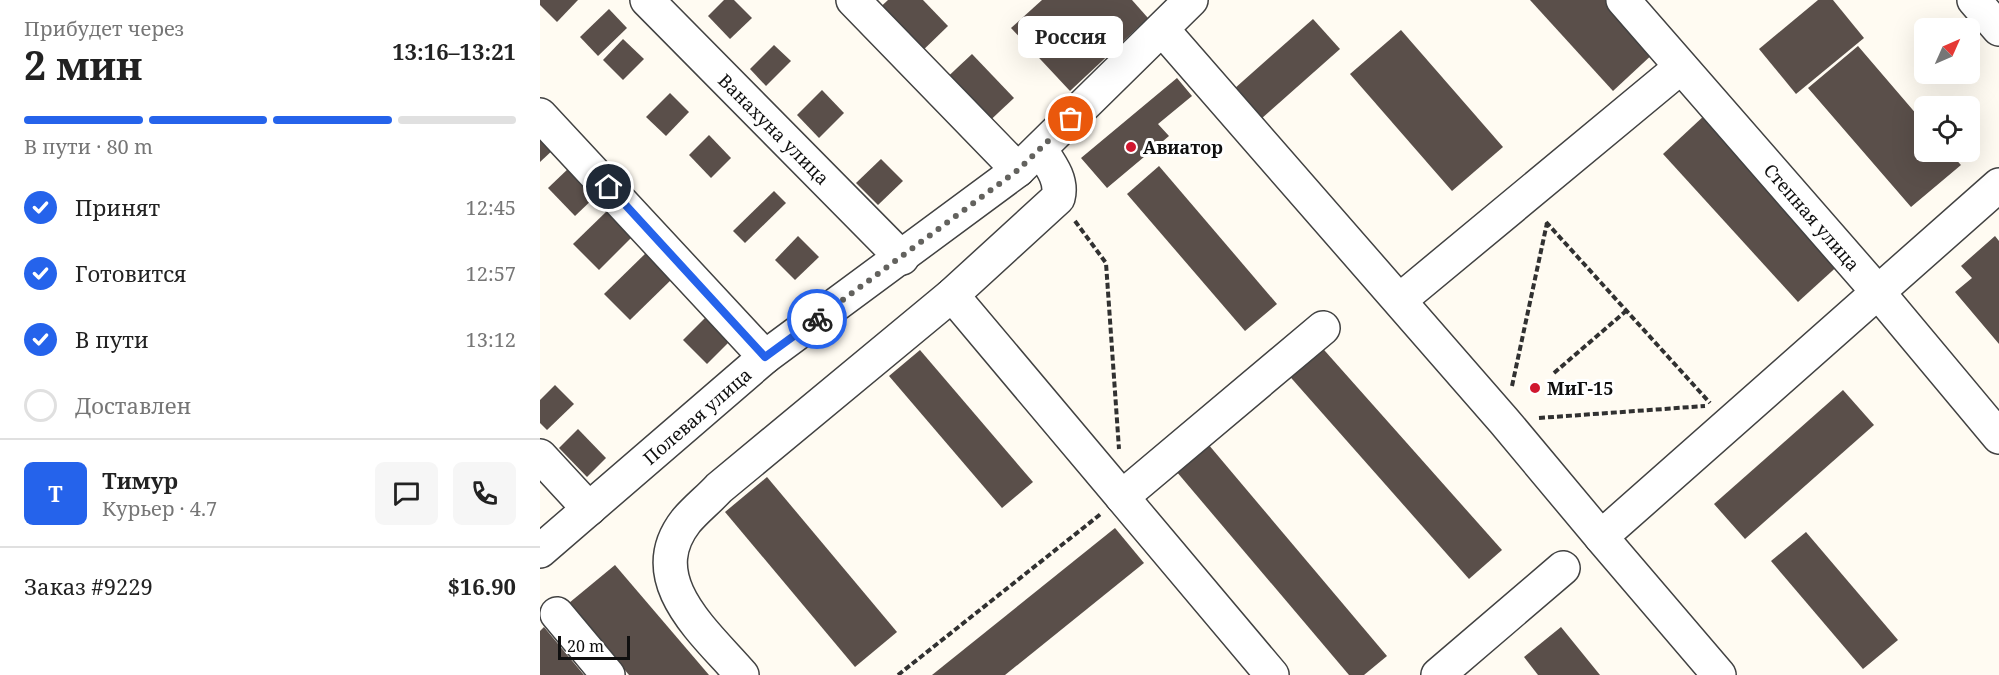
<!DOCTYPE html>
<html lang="ru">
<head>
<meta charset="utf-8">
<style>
	body { margin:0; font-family:"Noto Serif",serif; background:#f6f6f6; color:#222; height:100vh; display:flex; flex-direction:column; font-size:22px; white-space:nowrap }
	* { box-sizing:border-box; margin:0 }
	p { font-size:20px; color:#767676 }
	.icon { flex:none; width:33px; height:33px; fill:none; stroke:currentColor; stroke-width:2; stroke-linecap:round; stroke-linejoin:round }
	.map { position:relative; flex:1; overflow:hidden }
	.sheet { display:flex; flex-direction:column; background:#fff; width:540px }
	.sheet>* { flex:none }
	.needle { width:39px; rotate:45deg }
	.buttons { position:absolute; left:1374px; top:18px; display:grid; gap:12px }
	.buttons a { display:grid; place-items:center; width:66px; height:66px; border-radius:9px; background:#fff; box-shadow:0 6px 24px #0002; font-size:30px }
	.scale { position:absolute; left:18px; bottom:15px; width:72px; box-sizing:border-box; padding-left:6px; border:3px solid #0f0f0f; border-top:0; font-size:16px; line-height:21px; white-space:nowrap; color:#0f0f0f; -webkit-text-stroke:4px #fff; paint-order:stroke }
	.pin { position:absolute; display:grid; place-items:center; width:51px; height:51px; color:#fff; margin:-26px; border:3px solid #fff; border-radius:50%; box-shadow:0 2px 6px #0007 }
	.courier { position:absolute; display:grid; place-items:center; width:60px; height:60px; margin:-30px; border:4px solid #2563eb; border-radius:50%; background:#fff; color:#222; box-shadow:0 2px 8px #0007 }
	.bubble { position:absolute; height:42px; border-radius:9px; background:#fff; box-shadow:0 6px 24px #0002; font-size:20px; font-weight:700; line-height:42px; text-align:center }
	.headline em { font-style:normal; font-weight:700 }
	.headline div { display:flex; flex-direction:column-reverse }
	.headline { display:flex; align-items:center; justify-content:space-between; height:102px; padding:0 24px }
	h1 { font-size:39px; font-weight:700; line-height:45px }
	.bar { display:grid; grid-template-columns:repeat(4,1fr); gap:9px 6px; align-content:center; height:72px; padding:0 24px }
	.bar i { height:8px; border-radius:4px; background:#e0e0e0 }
	.bar .selected { background:#2563eb }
	.bar p { grid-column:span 4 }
	.line { display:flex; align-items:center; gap:15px; padding:0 24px; border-top:2px solid #e0e0e0 }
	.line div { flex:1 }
	.round { display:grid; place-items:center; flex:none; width:63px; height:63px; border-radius:9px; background:#f6f6f6 }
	ol { padding:0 24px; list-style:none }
	li { display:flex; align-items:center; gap:18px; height:66px }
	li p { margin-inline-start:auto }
	li .icon { padding:6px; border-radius:50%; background:#2563eb; color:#fff; stroke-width:4 }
	li:last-child { color:#767676 }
	li i { width:33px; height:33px; border:3px solid #e0e0e0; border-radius:50% }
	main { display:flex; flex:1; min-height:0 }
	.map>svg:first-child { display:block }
</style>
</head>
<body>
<main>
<section class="sheet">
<div class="headline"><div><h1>2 мин</h1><p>Прибудет через</p></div><em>13:16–13:21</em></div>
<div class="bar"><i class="selected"></i><i class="selected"></i><i class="selected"></i><i></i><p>В пути · 80 m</p></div>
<ol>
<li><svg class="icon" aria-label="check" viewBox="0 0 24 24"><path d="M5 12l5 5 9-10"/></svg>Принят<p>12:45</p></li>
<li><svg class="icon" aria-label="check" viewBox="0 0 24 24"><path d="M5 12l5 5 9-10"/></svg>Готовится<p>12:57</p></li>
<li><svg class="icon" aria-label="check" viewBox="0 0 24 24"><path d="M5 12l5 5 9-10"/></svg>В пути<p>13:12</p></li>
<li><i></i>Доставлен</li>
</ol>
<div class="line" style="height:108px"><b class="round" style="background:#2563eb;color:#fff">Т</b><div><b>Тимур</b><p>Курьер · 4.7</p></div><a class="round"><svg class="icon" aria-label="chat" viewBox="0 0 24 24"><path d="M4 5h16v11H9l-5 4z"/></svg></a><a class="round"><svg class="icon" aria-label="phone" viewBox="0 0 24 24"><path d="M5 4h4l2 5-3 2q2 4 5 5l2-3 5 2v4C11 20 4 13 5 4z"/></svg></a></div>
<div class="line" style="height:78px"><div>Заказ #9229</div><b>$16.90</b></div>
</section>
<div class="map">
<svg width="1459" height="675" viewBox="0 0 1459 675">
	<rect width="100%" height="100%" fill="#fffbf2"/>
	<!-- building -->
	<g fill="#5a4f4a">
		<polygon points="0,0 38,0 17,22 0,5"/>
		<polygon points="184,0 194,0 212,18 190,39 168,16"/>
		<polygon points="348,0 383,0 408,26 376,57 334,13"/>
		<polygon points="502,0 592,0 608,18 530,91 471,28"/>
		<polygon points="990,0 1069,0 1116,51 1073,91"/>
		<polygon points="1278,0 1293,0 1324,38 1256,94 1219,49"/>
		<polygon points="69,9 87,28 58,56 40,37"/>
		<polygon points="773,19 800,49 721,119 694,89"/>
		<polygon points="861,30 963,147 912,191 810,74"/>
		<polygon points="83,39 104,59 83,80 63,60"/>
		<polygon points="234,45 251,61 226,86 210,69"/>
		<polygon points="1318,46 1384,123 1384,152 1409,152 1421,165 1371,207 1268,88"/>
		<polygon points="432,54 474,98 442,128 400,84"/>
		<polygon points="637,78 652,96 618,124 629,136 567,188 541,158"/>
		<polygon points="282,90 304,113 279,138 257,115"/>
		<polygon points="130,93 149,112 126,136 106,117"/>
		<polygon points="1166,114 1302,262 1258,302 1123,154"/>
		<polygon points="0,132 15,148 0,162"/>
		<polygon points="169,135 191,158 171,178 149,155"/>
		<polygon points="341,159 363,181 338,205 316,183"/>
		<polygon points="619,166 737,304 705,331 587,194"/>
		<polygon points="30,167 57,195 35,216 8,188"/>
		<polygon points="234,191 246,203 205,243 193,231"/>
		<polygon points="69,209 94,235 59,270 33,244"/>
		<polygon points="258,236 279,257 255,280 235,260"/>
		<polygon points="1455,236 1459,241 1459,344 1415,292 1432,278 1421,266"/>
		<polygon points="108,251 133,278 90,320 64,294"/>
		<polygon points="165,318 189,342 167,364 143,340"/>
		<polygon points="777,342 962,550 929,579 745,371"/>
		<polygon points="380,350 493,482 462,508 349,376"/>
		<polygon points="15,385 34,404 7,430 0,423 0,400"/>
		<polygon points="1303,390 1334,425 1205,539 1174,504"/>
		<polygon points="38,429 66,458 47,477 19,448"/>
		<polygon points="668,444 847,656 824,675 809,675 636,471"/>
		<polygon points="227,477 357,632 315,667 185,512"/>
		<polygon points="575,528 604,563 465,675 392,675"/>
		<polygon points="1266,532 1358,640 1323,669 1231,561"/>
		<polygon points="75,565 169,675 89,675 29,603"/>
		<polygon points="4,627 44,675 0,675 0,631"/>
		<polygon points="1021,627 1060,675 998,675 984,657"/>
	</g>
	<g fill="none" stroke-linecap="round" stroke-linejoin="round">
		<defs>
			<g id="minor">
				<polyline points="107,0 362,258"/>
				<polyline points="313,0 478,170"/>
				<polyline points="1083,0 1337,291 1459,437"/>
				<polyline points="1434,0 1459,29"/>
				<polyline points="622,29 964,421 1061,537 1459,185"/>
				<polyline points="0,115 225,357"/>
				<polyline points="412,295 582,497 783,328"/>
				<polyline points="860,300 1141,67"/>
				<polyline points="0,456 49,509"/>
				<polyline points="582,497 732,675"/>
				<polyline points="1061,537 1179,675"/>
				<polyline points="0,551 225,357 478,170 651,0"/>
				<polyline points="17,614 68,675"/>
				<path d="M202,675C166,633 100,580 146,521C156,509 169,499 179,488L412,295L518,198C523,180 510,164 500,149"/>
				<polyline points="898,675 1023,568"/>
			</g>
		</defs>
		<!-- minor casing -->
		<use href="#minor" stroke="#424242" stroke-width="36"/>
		<!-- path -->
		<g stroke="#313131" stroke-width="4" stroke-dasharray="6 3" stroke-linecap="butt">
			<polyline points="535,221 566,263 579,449"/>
			<polyline points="1006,222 1170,403"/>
			<polyline points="1014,373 1086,311"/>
			<polyline points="972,386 1007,223"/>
			<polyline points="999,418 1165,406"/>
			<polyline points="358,675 562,513"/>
		</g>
		<!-- minor -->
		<use href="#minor" stroke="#fff" stroke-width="33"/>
	</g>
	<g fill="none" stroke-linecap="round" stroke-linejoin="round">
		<!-- done -->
		<polyline stroke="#63625e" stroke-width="6" stroke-dasharray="0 10.8" points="277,319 478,170 531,119"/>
		<!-- route -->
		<polyline stroke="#2563eb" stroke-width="8" points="69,187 225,357 277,319"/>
	</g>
	<!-- markers -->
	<g fill="#d0172f" stroke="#fff" stroke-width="2">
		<circle cx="591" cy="147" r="6"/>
		<circle cx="995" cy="388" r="6"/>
	</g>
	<g text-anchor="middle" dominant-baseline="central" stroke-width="6" stroke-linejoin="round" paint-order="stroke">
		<!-- street labels -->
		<g font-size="18" fill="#0f0f0f" stroke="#fff">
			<text transform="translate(234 129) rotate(45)">Ванахуна улица</text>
			<text transform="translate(1272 217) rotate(49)">Степная улица</text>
			<text transform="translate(157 416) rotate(-41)">Полевая улица</text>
		</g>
		<!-- poi labels -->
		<g font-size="18" font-weight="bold" fill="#0f0f0f" stroke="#fff" text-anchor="start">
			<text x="603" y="147">Авиатор</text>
			<text x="1007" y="388">МиГ-15</text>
		</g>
	</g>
</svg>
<div class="buttons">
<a><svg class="needle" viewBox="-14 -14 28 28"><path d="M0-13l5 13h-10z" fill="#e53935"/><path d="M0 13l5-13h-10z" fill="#767676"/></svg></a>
<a><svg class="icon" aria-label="locate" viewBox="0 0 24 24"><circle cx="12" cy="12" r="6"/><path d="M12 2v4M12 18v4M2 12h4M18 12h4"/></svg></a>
</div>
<div class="scale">20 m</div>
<div class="pin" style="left:531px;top:119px;background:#ea580c"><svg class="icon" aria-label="bag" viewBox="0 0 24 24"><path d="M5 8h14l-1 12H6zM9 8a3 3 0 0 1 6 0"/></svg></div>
<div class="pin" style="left:69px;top:187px;background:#1f2937"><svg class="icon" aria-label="home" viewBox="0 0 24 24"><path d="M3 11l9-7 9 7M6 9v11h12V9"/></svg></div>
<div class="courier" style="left:277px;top:319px"><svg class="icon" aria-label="bike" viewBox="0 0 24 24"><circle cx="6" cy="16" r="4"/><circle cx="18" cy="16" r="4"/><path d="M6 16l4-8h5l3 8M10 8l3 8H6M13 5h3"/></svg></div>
<div class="bubble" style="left:478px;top:16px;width:105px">Россия</div>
</div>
</main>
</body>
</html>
